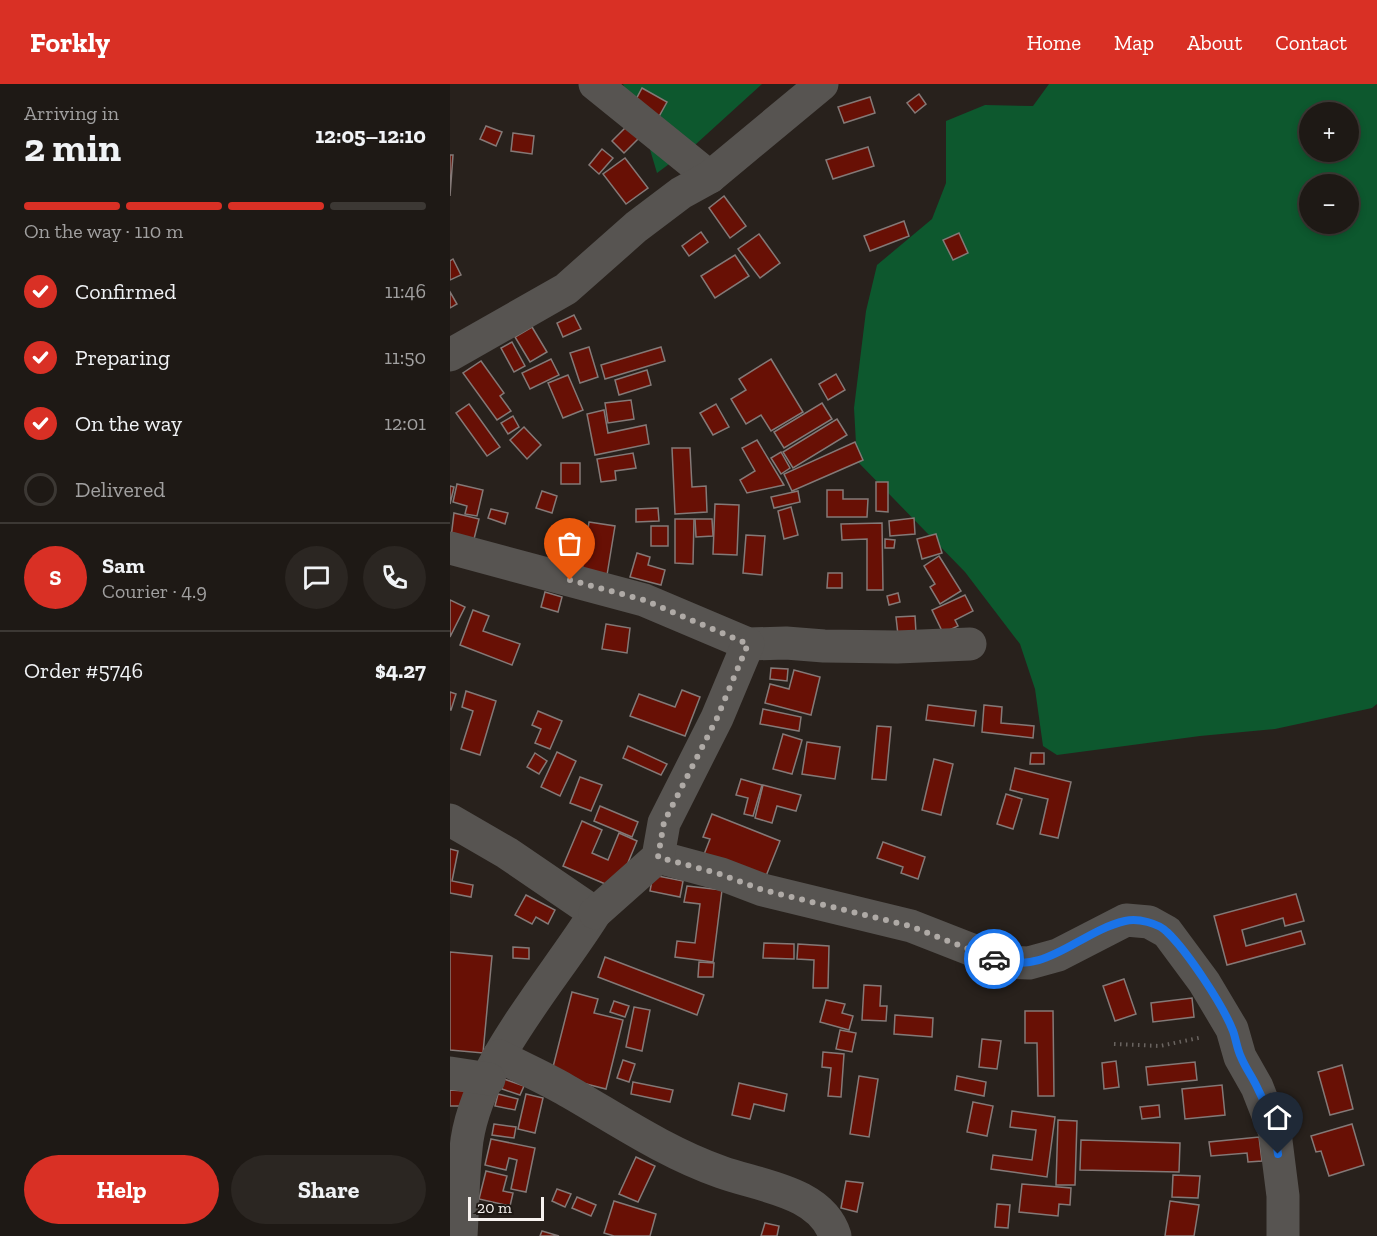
<!DOCTYPE html>
<html lang="en">
<head>
<meta charset="utf-8">
<style>
	body { margin:0; font-family:"Zilla Slab",serif; background:#2b2622; color:#f1f3f6; height:100vh; display:flex; flex-direction:column; font-size:22px; white-space:nowrap }
	* { box-sizing:border-box; margin:0 }
	p { font-size:20px; color:#a1a0a0 }
	.icon { flex:none; width:33px; height:33px; fill:none; stroke:currentColor; stroke-width:2; stroke-linecap:round; stroke-linejoin:round }
	.map { position:relative; flex:1; overflow:hidden }
	.side { display:flex; flex-direction:column; background:#1e1915; width:450px }
	.side>* { flex:none }
	.tools { position:absolute; left:849px; top:18px; display:grid; gap:12px }
	.tools a { display:grid; place-items:center; width:60px; height:60px; border-radius:50%; background:#1e1915; box-shadow:0 3px 9px #0003,0 0 0 2px #3c3834; font-size:30px }
	.scale { position:absolute; left:18px; bottom:15px; width:76px; box-sizing:border-box; padding-left:6px; border:3px solid #f8f3f0; border-top:0; font-size:16px; line-height:21px; white-space:nowrap; color:#f8f3f0; -webkit-text-stroke:4px #1e1813; paint-order:stroke }
	.pin { position:absolute; display:grid; place-items:center; width:51px; height:51px; color:#fff; margin:-62px -26px; border-radius:50% 50% 50% 0; rotate:-45deg; box-shadow:0 0 6px #0007 }
	.pin .icon { rotate:45deg }
	.courier { position:absolute; display:grid; place-items:center; width:60px; height:60px; margin:-30px; border:4px solid #1a73e8; border-radius:50%; background:#fff; color:#222; box-shadow:0 2px 8px #0007 }
	.overview em { font-style:normal; font-weight:700 }
	.overview div { display:flex; flex-direction:column-reverse }
	.overview { display:flex; align-items:center; justify-content:space-between; height:102px; padding:0 24px }
	h1 { font-size:39px; font-weight:700; line-height:45px }
	.bar { display:grid; grid-template-columns:repeat(4,1fr); gap:9px 6px; align-content:center; height:72px; padding:0 24px }
	.bar i { height:8px; border-radius:4px; background:#3c3834 }
	.bar .selected { background:#d93025 }
	.bar p { grid-column:span 4 }
	.line { display:flex; align-items:center; gap:15px; padding:0 24px; border-top:2px solid #3c3834 }
	.line div { flex:1 }
	.round { display:grid; place-items:center; flex:none; width:63px; height:63px; border-radius:32px; background:#2b2622 }
	ol { padding:0 24px; list-style:none }
	li { display:flex; align-items:center; gap:18px; height:66px }
	li p { margin-inline-start:auto }
	li .icon { padding:6px; border-radius:50%; background:#d93025; color:#fff; stroke-width:4 }
	li:last-child { color:#a1a0a0 }
	li i { width:33px; height:33px; border:3px solid #3c3834; border-radius:50% }
	.cta { display:flex; gap:12px; margin-top:auto; padding:12px 24px }
	.cta a { flex:1; height:69px; border-radius:36px; background:#d93025; color:#fff; font-size:24px; font-weight:700; line-height:69px; text-align:center }
	.cta a+a { background:#2b2622; color:#f1f3f6 }
	header { display:flex; align-items:center; gap:36px; box-sizing:border-box; height:84px; padding:0 30px; background:#d93025; color:#fff }
	header strong { font-size:28px }
	nav { display:flex; gap:33px; margin-inline-start:auto; font-size:21px }
	main { display:flex; flex:1; min-height:0 }
	.map>svg:first-child { display:block }
</style>
</head>
<body>
<header>
<strong>Forkly</strong>
<nav><a>Home</a><a>Map</a><a>About</a><a>Contact</a></nav>
</header>
<main>
<section class="side">
<div class="overview"><div><h1>2 min</h1><p>Arriving in</p></div><em>12:05–12:10</em></div>
<div class="bar"><i class="selected"></i><i class="selected"></i><i class="selected"></i><i></i><p>On the way · 110 m</p></div>
<ol>
<li><svg class="icon" aria-label="check" viewBox="0 0 24 24"><path d="M5 12l5 5 9-10"/></svg>Confirmed<p>11:46</p></li>
<li><svg class="icon" aria-label="check" viewBox="0 0 24 24"><path d="M5 12l5 5 9-10"/></svg>Preparing<p>11:50</p></li>
<li><svg class="icon" aria-label="check" viewBox="0 0 24 24"><path d="M5 12l5 5 9-10"/></svg>On the way<p>12:01</p></li>
<li><i></i>Delivered</li>
</ol>
<div class="line" style="height:108px"><b class="round" style="background:#d93025;color:#fff">S</b><div><b>Sam</b><p>Courier · 4.9</p></div><a class="round"><svg class="icon" aria-label="chat" viewBox="0 0 24 24"><path d="M4 5h16v11H9l-5 4z"/></svg></a><a class="round"><svg class="icon" aria-label="phone" viewBox="0 0 24 24"><path d="M5 4h4l2 5-3 2q2 4 5 5l2-3 5 2v4C11 20 4 13 5 4z"/></svg></a></div>
<div class="line" style="height:78px"><div>Order #5746</div><b>$4.27</b></div>
<div class="cta"><a>Help</a><a>Share</a></div>
</section>
<div class="map">
<svg width="927" height="1152" viewBox="0 0 927 1152">
	<rect width="100%" height="100%" fill="#28211c"/>
	<!-- forest -->
	<g fill="#0d582e" fill-rule="evenodd">
		<polygon points="173,0 312,0 246,60 207,89 196,52"/>
		<path d="M599,0H927V620L922,624L825,645L750,652L607,671L593,662L585,605L570,560L515,488L407,377L404,324L416,227L427,181L482,135L496,99V37L535,21L583,22ZM860,28H898V68H860ZM860,100H898V140H860Z"/>
	</g>
	<!-- building -->
	<g fill="#681005" stroke="#847977" stroke-width="1.5">
		<polygon points="192,4 217,18 207,36 182,23"/>
		<polygon points="469,10 476,20 465,29 457,19"/>
		<polygon points="420,13 425,29 394,39 388,23"/>
		<polygon points="181,38 193,50 174,69 162,57"/>
		<polygon points="36,42 52,48 46,62 30,55"/>
		<polygon points="63,49 84,52 82,70 61,67"/>
		<polygon points="418,63 424,82 383,95 376,76"/>
		<polygon points="152,65 163,74 149,90 139,81"/>
		<polygon points="0,71 3,71 0,112"/>
		<polygon points="175,74 198,104 176,120 153,90"/>
		<polygon points="274,112 296,142 280,154 259,124"/>
		<polygon points="454,137 459,152 420,167 414,152"/>
		<polygon points="251,148 258,158 239,172 232,162"/>
		<polygon points="509,149 518,169 503,176 493,156"/>
		<polygon points="309,150 330,179 310,194 288,165"/>
		<polygon points="285,171 299,192 265,214 251,192"/>
		<polygon points="3,175 11,191 0,196 0,177"/>
		<polygon points="0,208 7,220 0,224"/>
		<polygon points="124,231 131,245 113,253 107,239"/>
		<polygon points="82,243 97,268 80,278 65,253"/>
		<polygon points="62,258 75,282 64,288 51,264"/>
		<polygon points="139,263 148,293 130,299 120,269"/>
		<polygon points="211,263 215,277 155,295 151,281"/>
		<polygon points="101,275 109,291 80,305 72,289"/>
		<polygon points="321,275 353,328 321,347 311,331 296,340 281,315 296,306 289,295"/>
		<polygon points="31,277 54,309 50,312 61,327 47,336 13,289"/>
		<polygon points="197,286 201,301 169,311 165,296"/>
		<polygon points="386,290 395,306 378,316 369,300"/>
		<polygon points="118,291 133,326 113,334 98,299"/>
		<polygon points="181,316 184,335 158,339 155,319"/>
		<polygon points="372,319 382,335 334,364 324,348"/>
		<polygon points="19,320 50,363 37,372 6,329"/>
		<polygon points="266,320 279,343 263,351 250,329"/>
		<polygon points="154,326 158,349 196,341 199,360 145,371 137,330"/>
		<polygon points="63,332 69,343 58,350 51,339"/>
		<polygon points="387,335 397,351 343,384 333,368"/>
		<polygon points="74,343 91,361 77,375 60,356"/>
		<polygon points="307,356 334,401 297,409 290,396 305,387 292,364"/>
		<polygon points="405,358 413,376 342,407 334,390"/>
		<polygon points="222,364 240,364 242,403 256,402 257,428 225,430"/>
		<polygon points="331,368 340,384 331,390 321,374"/>
		<polygon points="183,369 186,384 165,387 166,396 151,398 147,375"/>
		<rect x="111" y="379" width="19" height="21"/>
		<polygon points="426,398 438,398 438,428 426,427"/>
		<polygon points="7,400 33,406 27,432 15,430 17,422 3,418"/>
		<polygon points="0,402 4,403 0,420"/>
		<polygon points="377,406 393,406 393,415 418,415 417,433 377,433"/>
		<polygon points="92,407 107,412 102,429 86,424"/>
		<polygon points="348,407 350,418 324,424 321,413"/>
		<polygon points="265,420 289,421 287,471 263,470"/>
		<polygon points="341,423 348,451 334,455 328,427"/>
		<polygon points="208,424 209,437 186,438 186,425"/>
		<polygon points="41,425 58,429 55,440 38,434"/>
		<polygon points="4,429 29,435 21,467 0,462"/>
		<polygon points="464,434 465,450 440,452 439,437"/>
		<polygon points="225,435 244,435 243,480 225,479"/>
		<polygon points="245,435 262,435 263,452 246,453"/>
		<polygon points="139,438 165,442 157,491 132,487"/>
		<polygon points="432,439 433,506 417,506 417,455 392,456 391,440"/>
		<rect x="201" y="442" width="17" height="20"/>
		<polygon points="486,450 492,469 472,475 467,455"/>
		<polygon points="296,451 315,452 312,491 293,489"/>
		<polygon points="435,455 445,456 444,464 435,464"/>
		<polygon points="187,469 200,473 198,481 215,486 211,501 180,493"/>
		<polygon points="489,472 511,507 490,520 480,503 485,500 474,482"/>
		<polygon points="378,489 392,489 392,504 377,504"/>
		<polygon points="95,508 112,513 108,528 91,523"/>
		<polygon points="448,509 450,518 439,521 437,512"/>
		<polygon points="515,511 523,527 505,536 508,542 493,549 482,526"/>
		<polygon points="0,516 15,523 0,553"/>
		<polygon points="23,526 39,532 33,547 70,560 62,581 10,561"/>
		<polygon points="465,532 466,549 448,551 446,533"/>
		<polygon points="156,540 180,544 177,569 152,565"/>
		<polygon points="321,584 338,585 337,597 320,595"/>
		<polygon points="344,586 370,593 361,631 315,619 320,600 339,605"/>
		<polygon points="232,606 250,613 235,652 180,632 189,610 225,623"/>
		<polygon points="16,607 46,617 30,671 11,665 23,627 12,623"/>
		<polygon points="0,608 6,610 1,626 0,626"/>
		<polygon points="478,621 526,627 524,642 476,636"/>
		<polygon points="534,621 552,623 551,639 584,642 583,654 532,648"/>
		<polygon points="313,625 351,633 349,647 310,640"/>
		<polygon points="88,627 112,637 100,665 85,659 91,645 82,641"/>
		<polygon points="427,642 441,643 436,696 422,695"/>
		<polygon points="333,650 352,656 342,690 323,685"/>
		<polygon points="357,658 390,663 385,695 352,690"/>
		<polygon points="178,662 217,680 211,691 173,674"/>
		<polygon points="107,668 126,677 110,712 91,703"/>
		<polygon points="85,669 97,677 89,690 77,683"/>
		<polygon points="581,669 594,669 594,680 580,680"/>
		<polygon points="484,675 503,680 491,731 472,726"/>
		<polygon points="565,684 621,698 608,754 590,750 598,715 560,706"/>
		<polygon points="130,693 152,701 141,727 120,719"/>
		<polygon points="291,695 312,701 303,732 294,730 298,714 286,711"/>
		<polygon points="313,701 351,711 346,727 327,722 322,739 305,734"/>
		<polygon points="556,710 572,715 563,745 547,740"/>
		<polygon points="150,722 188,738 182,753 144,737"/>
		<polygon points="262,730 330,757 314,797 253,773 260,755 253,753"/>
		<polygon points="132,737 152,746 142,769 158,776 169,749 187,757 167,805 113,782"/>
		<polygon points="433,758 475,773 468,795 451,789 453,783 427,774"/>
		<polygon points="0,765 8,767 2,797 23,801 21,813 0,809"/>
		<polygon points="203,791 233,797 230,813 200,807"/>
		<polygon points="237,802 272,806 263,878 225,873 227,857 245,859 250,820 234,818"/>
		<polygon points="846,810 854,837 835,842 833,834 792,846 796,862 851,847 855,860 777,881 764,832"/>
		<polygon points="76,811 105,826 98,840 86,833 82,840 65,831"/>
		<polygon points="314,859 344,860 344,875 313,874"/>
		<polygon points="348,860 379,862 378,904 363,904 364,876 347,875"/>
		<polygon points="63,863 79,864 79,875 63,874"/>
		<polygon points="0,868 42,872 33,969 0,966"/>
		<polygon points="155,873 254,911 247,931 148,893"/>
		<polygon points="249,878 264,879 263,893 248,893"/>
		<polygon points="674,895 686,930 665,937 653,902"/>
		<polygon points="414,901 431,902 430,922 437,922 436,937 412,936"/>
		<polygon points="122,908 148,915 144,929 173,936 156,1005 101,991"/>
		<polygon points="742,914 744,933 703,938 701,919"/>
		<polygon points="376,916 395,920 392,929 403,932 399,946 370,938"/>
		<polygon points="164,917 179,922 175,933 160,928"/>
		<polygon points="184,923 200,926 192,967 176,963"/>
		<polygon points="575,927 603,927 604,1012 588,1012 587,959 575,959"/>
		<polygon points="445,931 483,934 482,953 444,950"/>
		<polygon points="390,946 406,949 402,968 386,965"/>
		<polygon points="532,955 551,957 547,985 529,983"/>
		<polygon points="373,968 394,970 391,1013 378,1012 381,984 372,983"/>
		<polygon points="173,976 185,980 179,998 167,994"/>
		<polygon points="666,977 669,1003 654,1005 652,979"/>
		<polygon points="745,978 747,996 698,1001 696,983"/>
		<polygon points="892,981 903,1025 880,1031 868,988"/>
		<polygon points="409,992 428,995 419,1053 400,1050"/>
		<polygon points="507,992 536,998 534,1012 505,1006"/>
		<polygon points="54,995 74,1002 70,1011 52,1005"/>
		<polygon points="183,998 223,1006 220,1018 181,1010"/>
		<polygon points="289,999 337,1010 334,1027 304,1020 300,1035 282,1031"/>
		<polygon points="772,1001 775,1031 735,1035 732,1005"/>
		<polygon points="0,1006 15,1007 14,1022 0,1022"/>
		<polygon points="48,1010 68,1015 65,1026 45,1022"/>
		<polygon points="76,1010 93,1014 85,1049 68,1045"/>
		<polygon points="523,1018 543,1022 537,1052 517,1048"/>
		<polygon points="709,1021 710,1033 692,1035 690,1023"/>
		<polygon points="562,1027 605,1033 597,1093 541,1085 543,1071 582,1076 586,1046 560,1043"/>
		<polygon points="608,1036 627,1037 625,1101 606,1101"/>
		<polygon points="44,1040 66,1043 64,1054 42,1051"/>
		<polygon points="902,1040 914,1081 879,1092 871,1067 866,1068 861,1052"/>
		<polygon points="809,1053 812,1077 798,1078 797,1069 761,1072 759,1058"/>
		<polygon points="41,1055 85,1064 76,1108 61,1105 67,1076 59,1074 56,1086 35,1081"/>
		<polygon points="631,1056 730,1059 729,1088 630,1086"/>
		<polygon points="186,1073 205,1082 188,1118 169,1110"/>
		<polygon points="36,1087 57,1092 53,1107 63,1109 60,1122 29,1115"/>
		<polygon points="723,1091 750,1092 748,1114 722,1113"/>
		<polygon points="396,1097 413,1099 407,1128 391,1124"/>
		<polygon points="572,1100 621,1104 620,1121 609,1120 608,1132 569,1128"/>
		<polygon points="107,1105 121,1110 115,1123 102,1117"/>
		<polygon points="127,1113 146,1121 141,1132 122,1124"/>
		<polygon points="164,1117 206,1130 200,1152 164,1152 154,1149"/>
		<polygon points="720,1117 749,1121 744,1152 715,1152"/>
		<polygon points="547,1120 560,1121 558,1144 545,1143"/>
		<polygon points="315,1139 329,1142 327,1152 311,1152"/>
		<polygon points="92,1147 109,1152 90,1152"/>
	</g>
	<g fill="none" stroke-linecap="round" stroke-linejoin="round">
		<!-- path -->
		<polyline stroke="#6a6460" stroke-width="4" stroke-dasharray="1.5 4.5" stroke-linecap="butt" points="664,960 710,962 753,953"/>
		<!-- minor -->
		<g stroke="#575451" stroke-width="33">
			<polyline points="145,0 260,93"/>
			<polyline points="0,271 116,205 186,143 231,109 260,93 372,0"/>
			<polyline points="0,464 194,516 298,560 336,559 374,562 447,563 520,560"/>
			<path d="M0,736L57,769L145,829C104,895 29,977 17,1056C13,1087 13,1120 11,1152"/>
			<polyline points="208,773 271,790 313,806 461,842 553,878 579,879 608,871 676,836 699,838 717,848 754,898 782,945 790,973 807,1003 825,1049 833,1112 833,1152"/>
			<polyline points="145,829 208,773 214,739 267,634 298,560"/>
			<path d="M49,972C70,983 93,993 114,1005C165,1034 214,1068 271,1088C309,1102 371,1107 385,1152"/>
			<polyline points="0,989 39,995"/>
		</g>
	</g>
	<g fill="none" stroke-linecap="round" stroke-linejoin="round">
		<!-- done -->
		<polyline stroke="#afaaa6" stroke-width="6" stroke-dasharray="0 10.8" points="120,496 194,516 298,560 267,634 214,738 208,773 270,790 313,806 460,842 544,875"/>
		<!-- route -->
		<path stroke="#1a73e8" stroke-width="8" d="M544,875C596,893 628,848 675,837C688,834 708,839 717,848C737,867 773,921 783,947C786,955 787,965 791,973C795,983 801,991 806,1001C817,1022 825,1046 828,1070"/>
	</g>
</svg>
<div class="tools">
<a>+</a>
<a>−</a>
</div>
<div class="scale">20 m</div>
<div class="pin" style="left:120px;top:496px;background:#ea580c"><svg class="icon" aria-label="bag" viewBox="0 0 24 24"><path d="M5 8h14l-1 12H6zM9 8a3 3 0 0 1 6 0"/></svg></div>
<div class="pin" style="left:828px;top:1070px;background:#1f2937"><svg class="icon" aria-label="home" viewBox="0 0 24 24"><path d="M3 11l9-7 9 7M6 9v11h12V9"/></svg></div>
<div class="courier" style="left:544px;top:875px"><svg class="icon" aria-label="car" viewBox="0 0 24 24"><path d="M5 17H2v-5l4-1 3-4h7l3 4 3 1v5h-3M9 17h6M6 11h13"/><circle cx="7" cy="17" r="2"/><circle cx="17" cy="17" r="2"/></svg></div>
</div>
</main>
</body>
</html>
